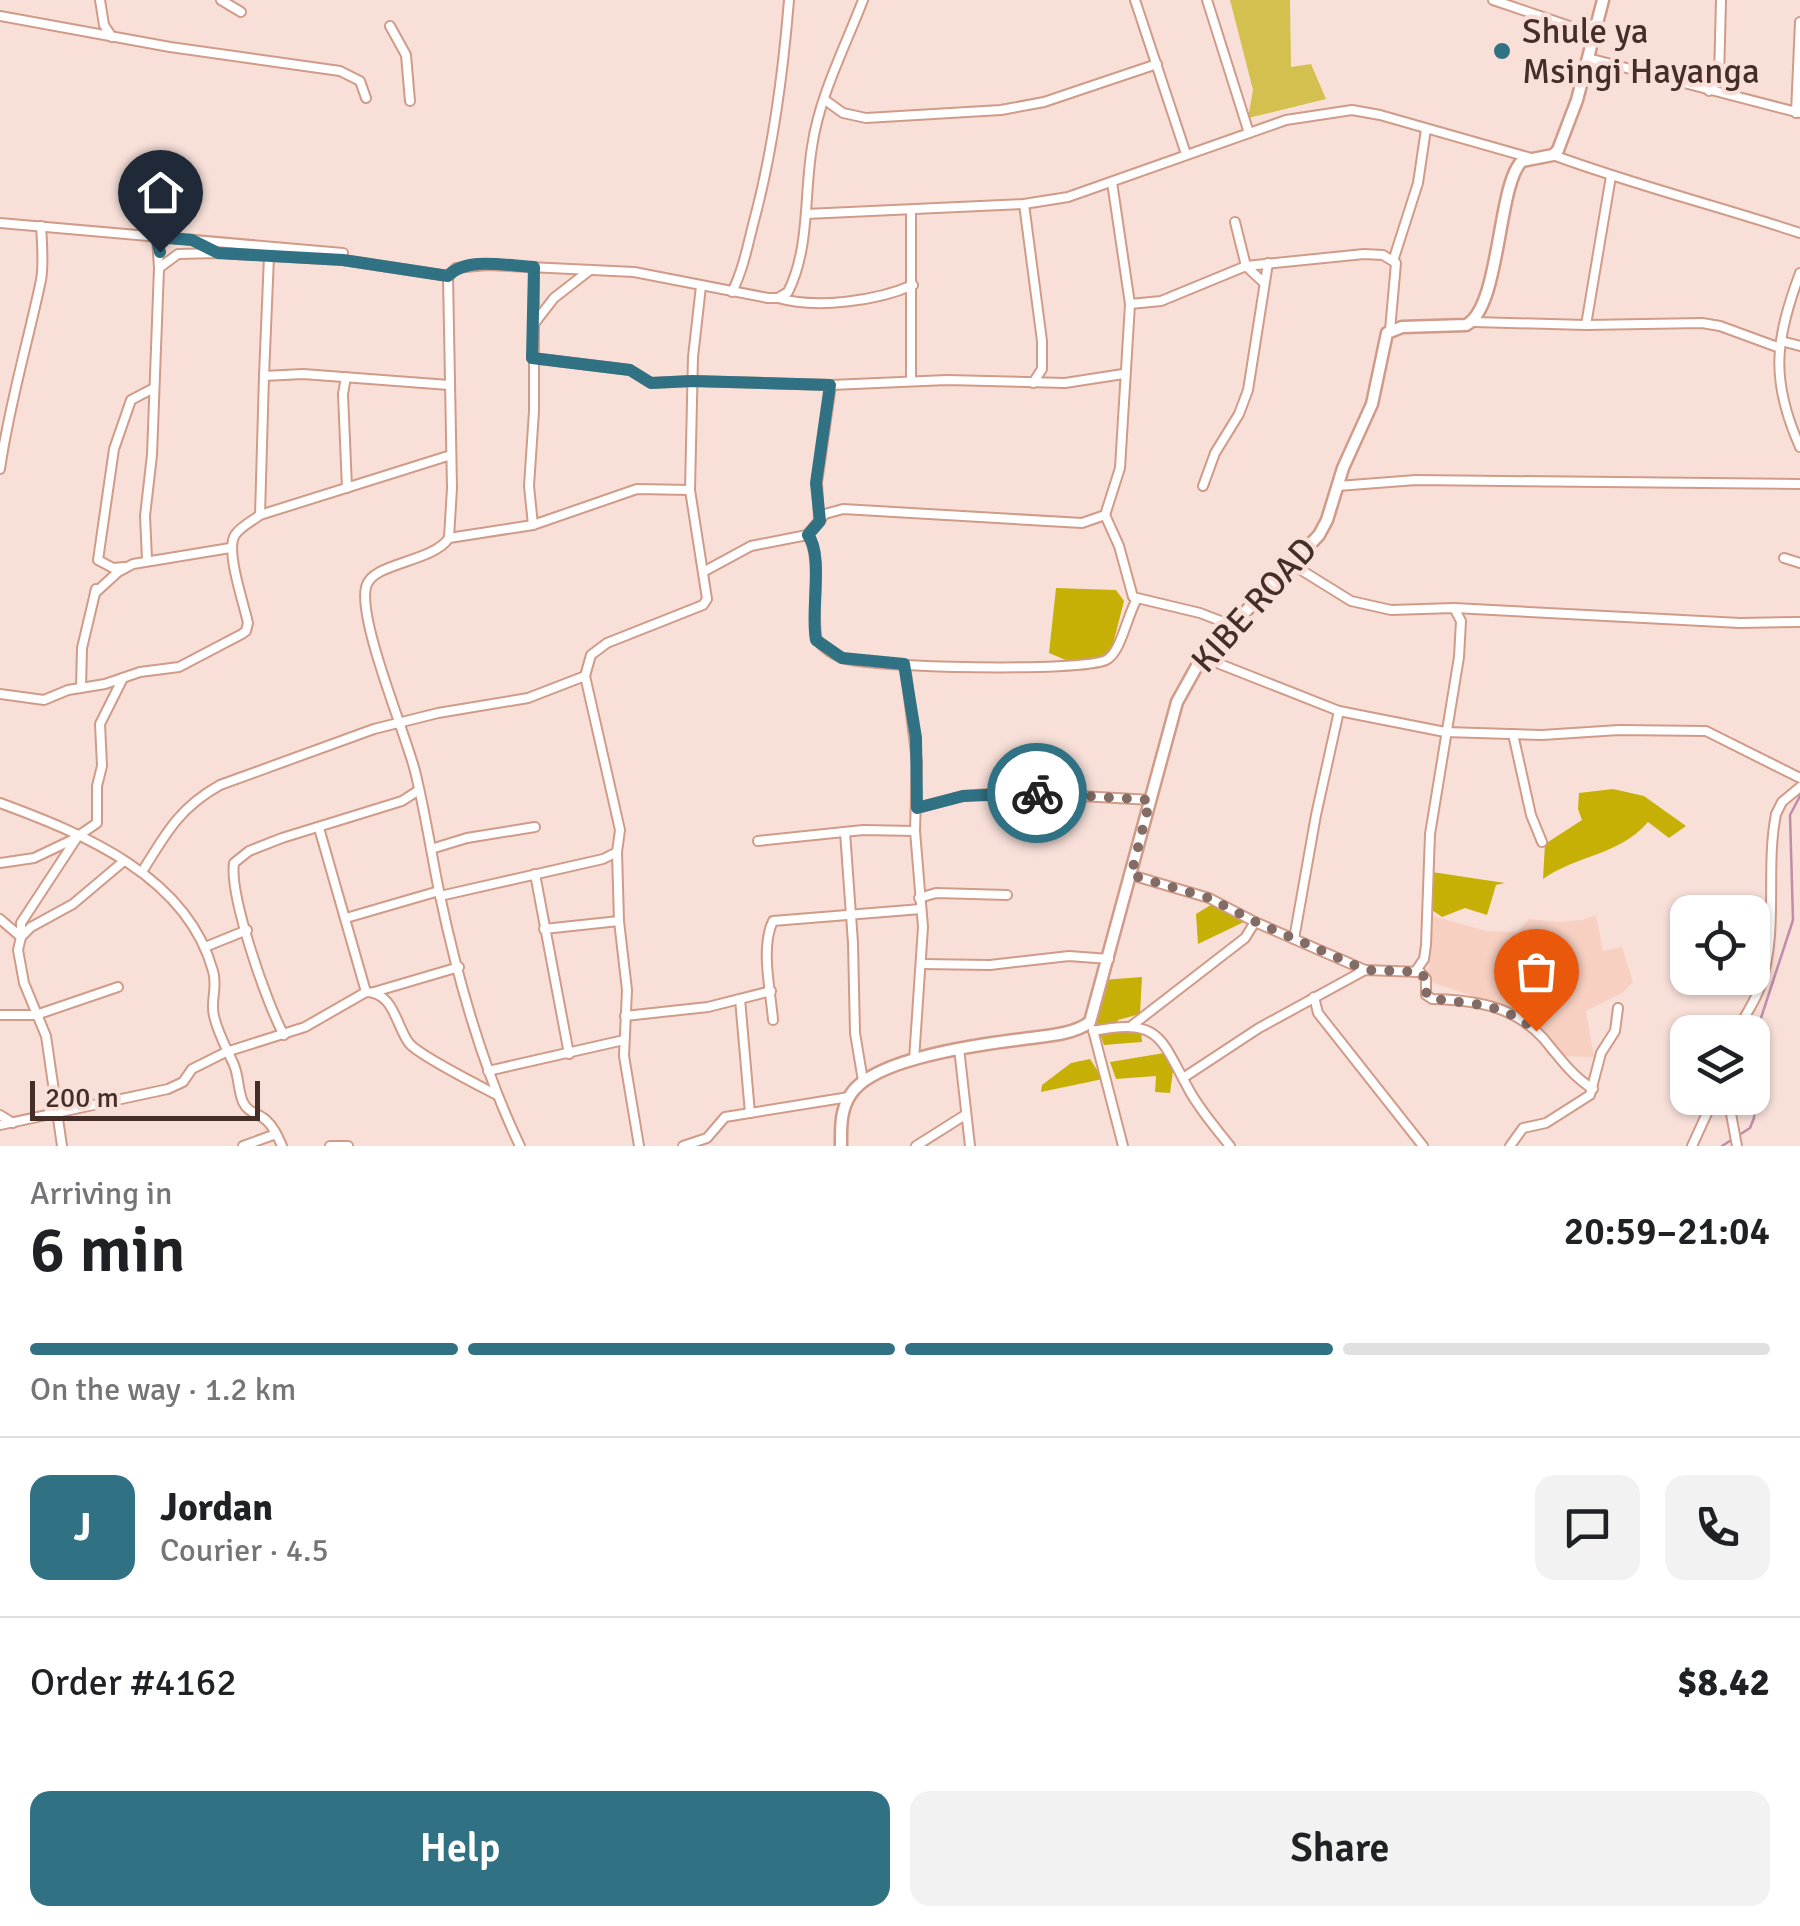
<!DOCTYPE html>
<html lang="en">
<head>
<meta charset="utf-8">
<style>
	body { margin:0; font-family:Signika,sans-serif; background:#f2f2f2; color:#202124; height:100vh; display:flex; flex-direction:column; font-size:38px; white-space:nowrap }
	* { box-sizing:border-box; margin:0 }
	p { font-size:32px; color:#757577 }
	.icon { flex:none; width:55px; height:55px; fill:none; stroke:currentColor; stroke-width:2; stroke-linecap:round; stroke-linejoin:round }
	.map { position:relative; height:1146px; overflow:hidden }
	.details { display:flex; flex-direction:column; background:#fff; flex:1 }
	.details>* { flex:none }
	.fabs { position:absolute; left:1670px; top:895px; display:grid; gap:20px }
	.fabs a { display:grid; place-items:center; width:100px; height:100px; border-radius:20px; background:#fff; box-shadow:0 2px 8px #0004; font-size:50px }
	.scale { position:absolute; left:30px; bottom:25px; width:230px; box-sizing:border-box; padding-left:10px; border:5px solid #442e27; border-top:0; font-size:28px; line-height:35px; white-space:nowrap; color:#442e27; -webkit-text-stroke:8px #f8e0d9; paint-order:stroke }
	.pin { position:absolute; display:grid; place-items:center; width:85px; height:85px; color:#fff; margin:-102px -42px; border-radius:50% 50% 50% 0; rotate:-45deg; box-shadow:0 0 10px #0007 }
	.pin .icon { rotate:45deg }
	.courier { position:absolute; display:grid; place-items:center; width:100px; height:100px; margin:-50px; border:8px solid #307184; border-radius:50%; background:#fff; color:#222; box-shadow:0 2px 12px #0007 }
	.head em { font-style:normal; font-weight:600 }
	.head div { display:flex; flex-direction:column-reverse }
	.head { display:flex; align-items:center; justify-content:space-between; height:170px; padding:0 30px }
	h1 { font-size:65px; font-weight:600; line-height:75px }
	.bar { display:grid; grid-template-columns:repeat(4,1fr); gap:15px 10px; align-content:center; height:120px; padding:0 30px }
	.bar i { height:12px; border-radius:8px; background:#e0e0e0 }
	.bar .on { background:#307184 }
	.bar p { grid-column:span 4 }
	.line { display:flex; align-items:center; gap:25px; padding:0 30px; border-top:2px solid #e0e0e0 }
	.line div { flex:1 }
	.round { display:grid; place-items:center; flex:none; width:105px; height:105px; border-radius:20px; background:#f2f2f2 }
	.button { display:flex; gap:20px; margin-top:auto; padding:20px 30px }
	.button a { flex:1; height:115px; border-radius:20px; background:#307184; color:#fff; font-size:40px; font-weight:600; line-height:115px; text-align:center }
	.button a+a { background:#f2f2f2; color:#202124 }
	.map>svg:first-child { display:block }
</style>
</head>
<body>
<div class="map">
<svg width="1800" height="1146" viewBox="0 0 1800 1146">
	<rect width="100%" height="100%" fill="#f8e0d9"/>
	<!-- built -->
	<polygon fill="#f7d0c2" points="1430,915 1486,931 1517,932 1529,919 1558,922 1582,920 1596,915 1603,951 1622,947 1633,982 1624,992 1586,1011 1594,1057 1548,1056 1537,1026 1514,1010 1428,981"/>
	<!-- green -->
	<polygon fill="#d3c04f" points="1230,0 1290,0 1291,67 1311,64 1326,99 1248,118 1253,90"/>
	<!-- forest -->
	<g fill="#c7b006">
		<polygon points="1056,588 1116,590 1124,601 1110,656 1068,661 1049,653"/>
		<path d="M1613,789L1644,796L1686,826L1669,838L1648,822C1620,855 1577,855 1543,879L1545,844L1582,820L1578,809L1579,793Z"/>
		<polygon points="1432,872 1505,883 1496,885 1487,915 1465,908 1442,917 1429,908"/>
		<polygon points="1214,903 1246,921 1198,944 1196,914"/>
		<polygon points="1142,977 1140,1014 1118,1020 1117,1031 1141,1031 1142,1042 1104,1045 1095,1020 1102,980"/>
		<polygon points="1164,1053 1173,1071 1170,1093 1155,1092 1156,1076 1116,1079 1110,1062"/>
		<polygon points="1090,1059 1103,1079 1041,1092 1042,1085 1071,1063"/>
	</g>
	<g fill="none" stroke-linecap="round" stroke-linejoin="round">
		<!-- stream -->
		<polyline stroke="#c08ca8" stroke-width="2.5" points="1722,1146 1750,1128 1754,1118 1761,1018 1793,920 1790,815 1800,796"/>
		<defs>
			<g id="minor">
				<polyline points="100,0 104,25 112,37"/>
				<polyline points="221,0 241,12"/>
				<polyline points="1135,0 1186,154"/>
				<polyline points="1207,0 1249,133"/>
				<polyline points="1493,0 1578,29 1597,23"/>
				<polyline points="0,16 170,47 340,71 360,81 366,98"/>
				<polyline points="390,26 406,55 410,101"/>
				<polyline points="1588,58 1800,113"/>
				<polyline points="1709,91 1719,79 1721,0"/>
				<polyline points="825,100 843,113 866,118 1001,110 1044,102 1157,64"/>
				<polyline points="1796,113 1800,22"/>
				<path d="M1553,155C1634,185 1718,206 1800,233"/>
				<polyline points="1024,204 1042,341 1042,369 1033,383"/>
				<polyline points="806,214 1024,204 1068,197 1286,120 1352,110 1380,115 1531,158"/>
				<polyline points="1235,222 1246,266 1263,282"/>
				<polyline points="0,223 343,253"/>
				<polyline points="157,237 159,268"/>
				<polyline points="269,256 264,376 303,374 449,385"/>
				<polyline points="1394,258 1418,183 1426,129"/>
				<path d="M1800,273C1775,340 1770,380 1800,447"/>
				<path d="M732,292C744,268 748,243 755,217C774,145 783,74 789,0"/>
				<path d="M778,298C816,309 877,301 913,285"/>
				<polyline points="1130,304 1161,301 1246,266 1364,254 1383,255 1396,263 1390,330"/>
				<polyline points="1474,322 1586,325 1702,323 1720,326 1780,348"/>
				<polyline points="533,325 554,298 590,270"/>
				<polyline points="1586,325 1611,176"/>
				<polyline points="1781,341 1800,346"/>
				<polyline points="532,358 630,370 651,383 692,381 831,385 947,380 1065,383 1123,374"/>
				<polyline points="346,377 343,394 347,488"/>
				<polyline points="911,380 911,210"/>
				<path d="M0,469C9,405 28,342 41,280C44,263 42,243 41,226"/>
				<polyline points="1203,486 1215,453 1239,414 1248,390 1268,263"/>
				<polyline points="1338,486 1416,480 1800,484"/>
				<polyline points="260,515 264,376"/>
				<polyline points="1105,515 1119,546 1133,597 1200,613 1231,625"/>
				<polyline points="819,519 817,483 831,385"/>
				<polyline points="533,525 529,486 534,411 534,267"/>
				<polyline points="807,535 825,514 843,509 1082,523 1105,515 1120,468 1130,304 1112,182"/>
				<polyline points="449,538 533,525 637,489 690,490"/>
				<polyline points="1784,558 1800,563"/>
				<polyline points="147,559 145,516 152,455 159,268 178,254 219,253 343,260 448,276"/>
				<polyline points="1293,565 1351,601 1391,610 1454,608 1740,623 1800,622"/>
				<polyline points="125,567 113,568 98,560 114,449 131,400 152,389"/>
				<path d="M703,572L751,546L807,535C824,556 810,612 817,640C824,648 832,654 842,658C872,668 1081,672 1106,660C1121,653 1127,615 1137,599"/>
				<polyline points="95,593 118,572 133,564 230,548"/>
				<polyline points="1202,657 1339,711 1445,732 1542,735 1619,730 1706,731 1800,778"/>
				<polyline points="905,665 917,762 915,831 923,927 914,1060"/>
				<polyline points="585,676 620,830 617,852 619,921 627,990 624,1056 639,1146"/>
				<polyline points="81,688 82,648 96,589"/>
				<path d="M0,694L44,700L68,690L105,684L140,672L179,667L242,634L246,631L248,623C244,604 225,550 235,535C240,527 252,521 260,515L451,455"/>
				<polyline points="1513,734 1531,815 1542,842"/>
				<path d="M0,803C84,834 187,876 213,971C218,987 210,1001 214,1016C218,1034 227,1049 234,1065C239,1077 238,1091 243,1102C248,1113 258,1113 266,1120C274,1127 278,1137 282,1146"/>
				<polyline points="917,808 963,796 1013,792 1151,800"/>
				<polyline points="319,828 366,992"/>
				<polyline points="845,832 853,943 855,1033 863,1081"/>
				<polyline points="758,841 863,830 915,831"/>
				<polyline points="431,849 467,838 535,827"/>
				<polyline points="0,863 34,858 74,839"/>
				<path d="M142,872C166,833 179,808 220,785L374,729L438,713L528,698L585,676L591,655L607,643L703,605L707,599L690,490L693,357L701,286"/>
				<polyline points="535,874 569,1054"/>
				<polyline points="1131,875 1209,898 1255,922 1365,970"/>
				<polyline points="440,896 603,859 617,852"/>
				<polyline points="919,898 936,893 1007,895"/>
				<polyline points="346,918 439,891"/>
				<polyline points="0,919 21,937"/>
				<polyline points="544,929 619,921"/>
				<polyline points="21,937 21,923 78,836 97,823 97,786 102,766 100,724 123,678"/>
				<polyline points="1294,939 1316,815 1339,711"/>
				<polyline points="205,947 247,930"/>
				<polyline points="922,964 990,965 1069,956 1109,959"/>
				<polyline points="1415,972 1424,959 1426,945 1430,834 1459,657 1461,621 1454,608"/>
				<polyline points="374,992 459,967"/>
				<polyline points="1314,997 1318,1013 1423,1146"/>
				<polyline points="740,999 750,1113"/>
				<polyline points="0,1015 36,1015 118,987"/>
				<polyline points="625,1016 708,1007 771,991"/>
				<path d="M773,1020C771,992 760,948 773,921L921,909"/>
				<polyline points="1130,1027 1245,938 1255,922"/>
				<polyline points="1093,1030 1123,1146"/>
				<path d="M1093,1031C1160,1018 1160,1037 1188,1088C1199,1109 1215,1127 1230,1146"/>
				<path d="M1737,1032C1744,1016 1756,1001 1761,984C1779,929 1765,870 1776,814L1782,802L1800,787"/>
				<path d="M284,1035C267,1005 229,895 234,863L249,851L282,838L402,801L419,790"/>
				<polyline points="959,1048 970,1146"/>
				<polyline points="488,1071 624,1040"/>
				<path d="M1183,1078L1259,1028L1365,970L1420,972L1426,979V995L1432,999C1473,1000 1513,1005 1543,1038C1559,1057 1572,1076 1593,1089"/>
				<polyline points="1728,1098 1737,1146"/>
				<polyline points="0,1115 13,1123"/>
				<path d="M0,1125L168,1089L183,1082L192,1069L226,1052L305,1027L366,992C394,992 396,1026 409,1043C418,1055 480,1086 497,1095"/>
				<polyline points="62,1146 46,1036 24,983 18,950 21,937 31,927 73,904 124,861"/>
				<polyline points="243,1146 276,1134"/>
				<polyline points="330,1146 348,1146"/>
				<path d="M520,1146C482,1067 457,977 439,891C431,852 425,811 415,771C405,732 358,621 366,587C372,562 432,563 449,538L452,488L448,276L456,268L487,265L634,272L768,298H778L788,292C810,248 804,195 812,147C819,97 845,47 863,0"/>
				<polyline points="683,1146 707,1138 725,1117 849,1097"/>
				<polyline points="916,1146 965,1115"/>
				<polyline points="1510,1146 1523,1128 1546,1123 1590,1095 1601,1053 1615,1031 1618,1008"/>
				<polyline points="1692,1146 1714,1098"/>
			</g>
			<path id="tertiary" d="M841,1146C841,1128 840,1110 851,1094C874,1058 982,1044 1023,1039C1044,1036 1073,1035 1090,1022L1177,702L1202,657L1319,535L1327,520L1343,468L1372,404L1387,333L1402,327L1466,325C1501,307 1497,185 1522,161L1553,155L1558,150L1577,100L1603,0"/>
		</defs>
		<!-- minor casing -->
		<use href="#minor" stroke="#d09b88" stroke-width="12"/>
		<!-- tertiary casing -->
		<use href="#tertiary" stroke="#d09b88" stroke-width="15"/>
		<!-- minor -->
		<use href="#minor" stroke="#fff" stroke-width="8"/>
		<!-- tertiary -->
		<use href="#tertiary" stroke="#fff" stroke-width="10"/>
	</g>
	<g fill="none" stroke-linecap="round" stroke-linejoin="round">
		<!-- done -->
		<path stroke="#836c65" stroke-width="10" stroke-dasharray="0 18" d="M1037,793L1150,800L1131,875L1209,898L1256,922L1366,970L1420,972L1426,979L1425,990L1429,998C1472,1005 1499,1001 1536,1031"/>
		<!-- route -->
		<path stroke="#307184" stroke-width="12" d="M160,252L156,237L192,240L218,253L343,260L448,276C466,256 508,266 534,267L532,358L630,370L651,383L692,381L830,385L816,483L820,521L808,535C824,556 810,612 816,640L842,658L904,664L916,738L917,808L963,796L1037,793"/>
	</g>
	<!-- markers -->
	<circle fill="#307184" stroke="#f8e0d9" stroke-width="4" cx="1502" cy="51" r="10"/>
	<g text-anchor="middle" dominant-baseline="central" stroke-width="9" stroke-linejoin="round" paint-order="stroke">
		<!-- poi labels -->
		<g font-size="35" fill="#442e27" stroke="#f8e0d9" text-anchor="start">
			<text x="1522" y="31">Shule ya<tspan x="1522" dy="40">Msingi Hayanga</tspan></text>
		</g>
		<!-- street labels -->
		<g font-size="35" fill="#442e27" stroke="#f8e0d9">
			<text transform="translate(1254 605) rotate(-48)">KIBE ROAD</text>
		</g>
	</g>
</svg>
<div class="fabs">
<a><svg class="icon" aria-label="locate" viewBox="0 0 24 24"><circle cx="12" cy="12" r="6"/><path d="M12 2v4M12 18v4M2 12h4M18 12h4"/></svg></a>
<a><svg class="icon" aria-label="layers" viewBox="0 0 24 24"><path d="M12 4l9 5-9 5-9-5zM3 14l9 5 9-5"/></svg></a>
</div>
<div class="scale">200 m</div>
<div class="pin" style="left:1536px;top:1031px;background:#ea580c"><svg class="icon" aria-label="bag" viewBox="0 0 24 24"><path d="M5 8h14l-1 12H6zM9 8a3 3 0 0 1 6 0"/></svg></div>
<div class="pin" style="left:160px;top:252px;background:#1f2937"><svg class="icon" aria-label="home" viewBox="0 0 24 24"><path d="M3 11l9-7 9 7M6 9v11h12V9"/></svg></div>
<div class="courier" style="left:1037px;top:793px"><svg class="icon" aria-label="bike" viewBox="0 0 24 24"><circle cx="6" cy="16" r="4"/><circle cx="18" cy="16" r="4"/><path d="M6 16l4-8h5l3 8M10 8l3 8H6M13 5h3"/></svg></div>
</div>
<section class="details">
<div class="head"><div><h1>6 min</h1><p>Arriving in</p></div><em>20:59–21:04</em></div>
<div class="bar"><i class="on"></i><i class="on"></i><i class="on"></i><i></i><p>On the way · 1.2 km</p></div>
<div class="line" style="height:180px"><b class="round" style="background:#307184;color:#fff">J</b><div><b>Jordan</b><p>Courier · 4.5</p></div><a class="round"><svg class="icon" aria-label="chat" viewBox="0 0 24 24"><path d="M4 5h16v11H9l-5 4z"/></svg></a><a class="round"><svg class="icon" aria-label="phone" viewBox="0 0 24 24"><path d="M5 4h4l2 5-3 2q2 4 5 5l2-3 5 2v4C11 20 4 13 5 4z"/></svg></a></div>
<div class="line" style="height:130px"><div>Order #4162</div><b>$8.42</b></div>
<div class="button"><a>Help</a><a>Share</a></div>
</section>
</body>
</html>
